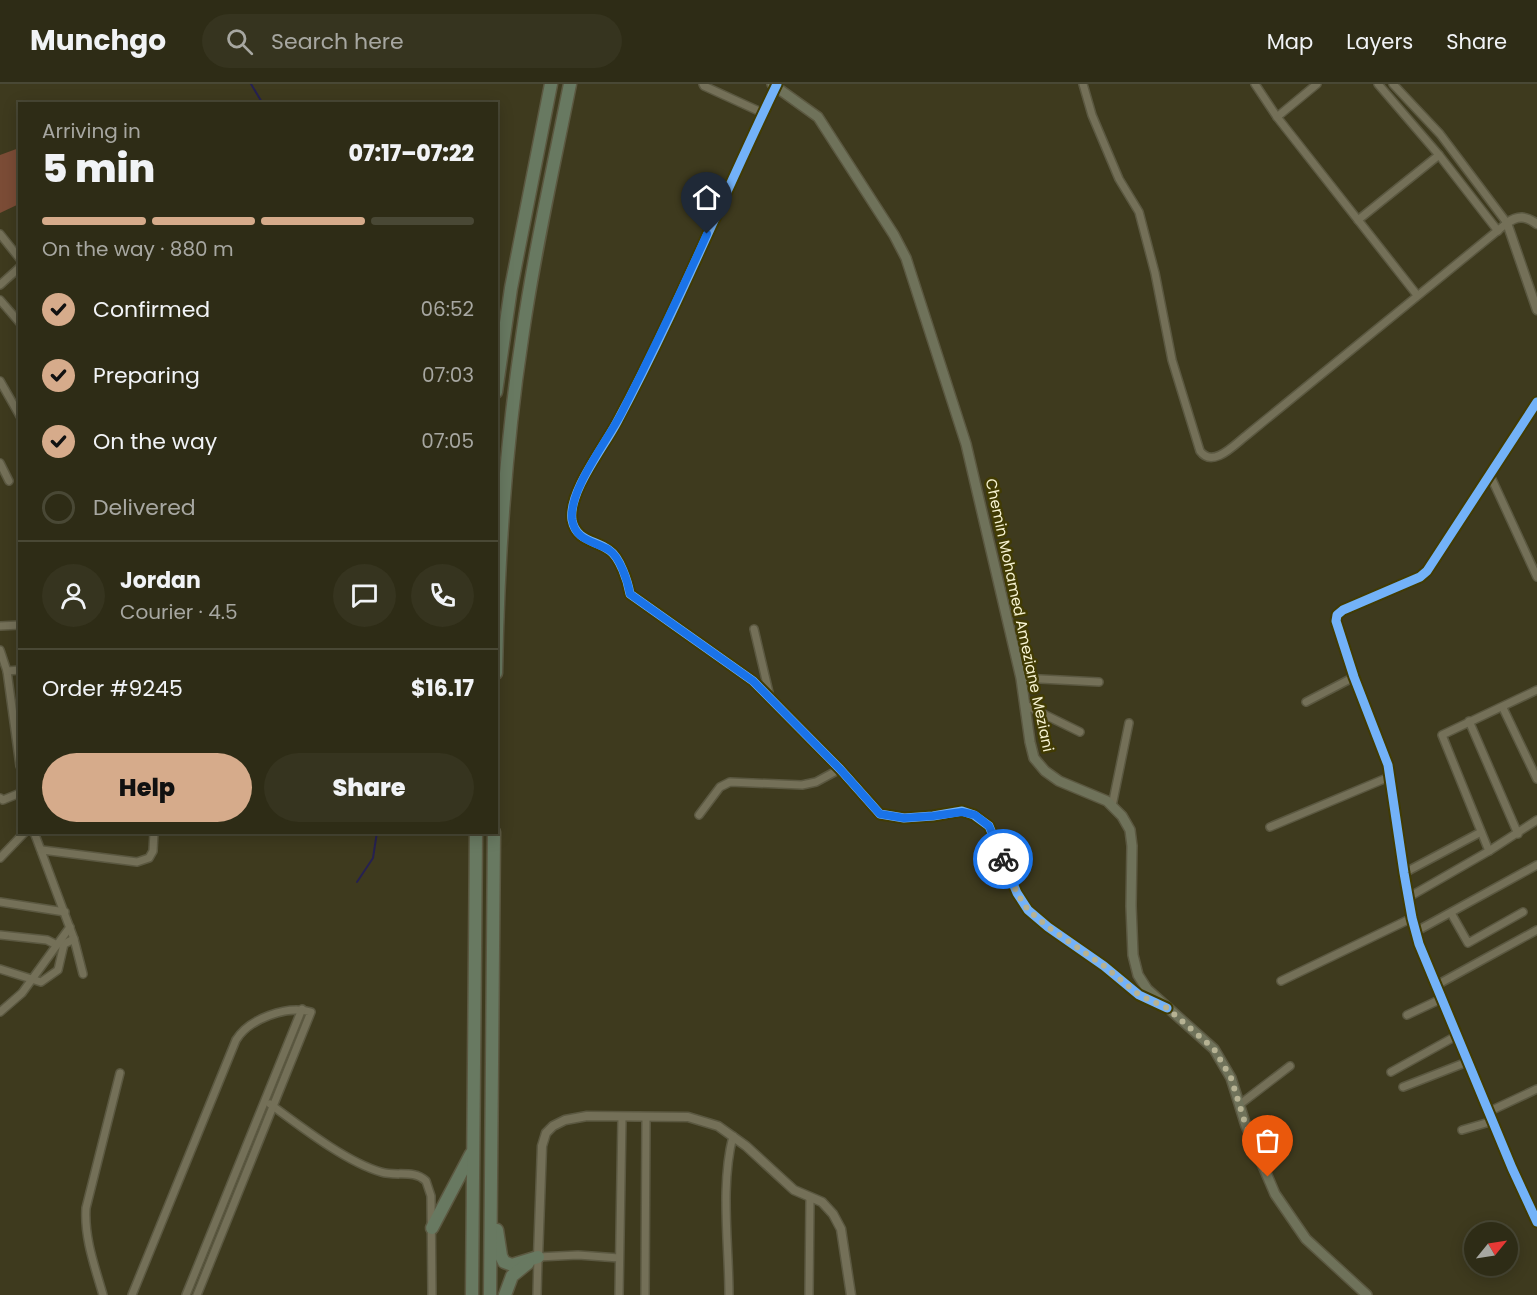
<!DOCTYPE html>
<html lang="en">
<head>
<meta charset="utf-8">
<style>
	body { margin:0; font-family:Poppins,sans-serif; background:#36341f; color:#f1f3f6; height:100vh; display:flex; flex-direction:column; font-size:22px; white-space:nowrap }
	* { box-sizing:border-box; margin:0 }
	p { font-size:20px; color:#a7a7a1 }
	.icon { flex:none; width:33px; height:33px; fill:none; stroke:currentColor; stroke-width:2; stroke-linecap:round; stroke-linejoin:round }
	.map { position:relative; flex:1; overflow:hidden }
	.side { position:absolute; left:18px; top:18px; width:480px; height:732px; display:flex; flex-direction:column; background:#2e2c16; border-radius:0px; box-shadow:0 3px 15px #0003,0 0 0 2px #494835 }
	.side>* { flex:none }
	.needle { width:39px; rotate:60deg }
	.buttons { position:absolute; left:1464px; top:1138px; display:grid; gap:12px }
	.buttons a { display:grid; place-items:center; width:54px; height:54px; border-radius:50%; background:#2e2c16; box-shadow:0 3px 15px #0003,0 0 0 2px #494835; font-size:30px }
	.pin { position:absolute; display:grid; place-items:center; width:51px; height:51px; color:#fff; margin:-62px -26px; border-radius:50% 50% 50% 0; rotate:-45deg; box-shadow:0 0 6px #0007 }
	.pin .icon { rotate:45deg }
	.courier { position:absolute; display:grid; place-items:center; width:60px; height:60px; margin:-30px; border:4px solid #1a73e8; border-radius:50%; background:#fff; color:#222; box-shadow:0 2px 8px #0007 }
	.headline em { font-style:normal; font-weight:800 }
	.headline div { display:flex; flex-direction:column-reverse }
	.headline { display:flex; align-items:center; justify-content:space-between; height:102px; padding:0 24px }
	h1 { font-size:39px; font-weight:800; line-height:45px }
	.bar { display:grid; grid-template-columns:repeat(4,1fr); gap:9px 6px; align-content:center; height:72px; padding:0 24px }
	.bar i { height:8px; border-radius:4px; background:#494835 }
	.bar .active { background:#d6ab8b }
	.bar p { grid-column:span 4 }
	.line { display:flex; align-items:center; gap:15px; padding:0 24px; border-top:2px solid #494835 }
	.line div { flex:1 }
	.round { display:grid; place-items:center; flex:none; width:63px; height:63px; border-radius:32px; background:#36341f }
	ol { padding:0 24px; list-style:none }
	li { display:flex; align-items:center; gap:18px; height:66px }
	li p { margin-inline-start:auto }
	li .icon { padding:6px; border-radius:50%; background:#d6ab8b; color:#111; stroke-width:4 }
	li:last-child { color:#a7a7a1 }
	li i { width:33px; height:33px; border:3px solid #494835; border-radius:50% }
	.action { display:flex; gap:12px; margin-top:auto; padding:12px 24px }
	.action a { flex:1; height:69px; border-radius:36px; background:#d6ab8b; color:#111; font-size:24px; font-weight:800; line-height:69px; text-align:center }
	.action a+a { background:#36341f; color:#f1f3f6 }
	header { display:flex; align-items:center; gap:36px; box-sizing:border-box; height:84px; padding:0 30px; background:#2e2c16; border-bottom:2px solid #494835 }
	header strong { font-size:28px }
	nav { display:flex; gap:33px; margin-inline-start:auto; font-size:21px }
	.search { width:420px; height:54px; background:#36341f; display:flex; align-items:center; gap:15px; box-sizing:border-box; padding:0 21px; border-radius:33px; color:#a7a7a1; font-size:22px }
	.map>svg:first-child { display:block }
</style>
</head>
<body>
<header>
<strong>Munchgo</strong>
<div class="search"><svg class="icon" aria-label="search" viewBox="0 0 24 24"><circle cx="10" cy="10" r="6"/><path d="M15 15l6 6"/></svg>Search here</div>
<nav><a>Map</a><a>Layers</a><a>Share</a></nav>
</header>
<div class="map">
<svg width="1537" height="1211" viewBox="0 0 1537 1211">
	<rect width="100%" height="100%" fill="#3e3a1e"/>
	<!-- green -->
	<polygon fill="#7b4c36" points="19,64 19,120 0,129 0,71"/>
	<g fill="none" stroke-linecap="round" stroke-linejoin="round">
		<!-- stream -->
		<g stroke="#262151" stroke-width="2">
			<polyline points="251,0 263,20"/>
			<polyline points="357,798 373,774 377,748"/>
		</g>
		<defs>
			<g id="minor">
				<polyline points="703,0 704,2 763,29"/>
				<path d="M777,0C723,112 676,228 617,338C604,363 568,408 572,436C576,457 595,456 609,466C620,473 628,498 630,510L753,597L840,685L880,730L904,734L933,732L962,727L974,731L989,742L1017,809L1028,826L1048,843L1104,882L1139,911L1162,922"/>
				<path d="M1083,0L1092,31L1119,95L1139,128L1155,189L1172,276L1200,367C1213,385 1235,360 1247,351L1507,139L1440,50L1393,0"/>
				<polyline points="1255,0 1277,33 1417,211"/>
				<polyline points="1378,0 1439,71 1498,147"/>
				<polyline points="1277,33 1317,0"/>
				<polyline points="1358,136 1439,71"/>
				<polyline points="0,150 20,175"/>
				<polyline points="0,201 20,183"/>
				<polyline points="0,216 20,239"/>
				<polyline points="0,297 20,332"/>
				<polyline points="0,379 9,397"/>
				<polyline points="1490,391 1537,493"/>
				<polyline points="0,542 20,541"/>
				<polyline points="754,545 770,613"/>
				<polyline points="0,566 7,587 20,682"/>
				<polyline points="7,587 20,586"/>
				<polyline points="1021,594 1099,598"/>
				<polyline points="1306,618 1354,593"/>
				<polyline points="1025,621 1080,648"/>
				<polyline points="1503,624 1537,695"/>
				<polyline points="1469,637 1518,750"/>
				<polyline points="0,714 3,716 20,709"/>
				<polyline points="1112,722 1129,639"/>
				<polyline points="699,731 720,703 730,698 802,701 816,698 840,685"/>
				<polyline points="1270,743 1389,693"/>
				<polyline points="34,748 74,855 83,890"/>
				<polyline points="42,766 137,778 149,774 153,767 154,748"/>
				<polyline points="1489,767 1442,651 1537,606"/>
				<polyline points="0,774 25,748"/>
				<polyline points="1404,789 1481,748"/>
				<polyline points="1409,813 1489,767 1537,736"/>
				<polyline points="0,818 65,828"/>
				<polyline points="1451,829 1468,859 1523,828"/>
				<polyline points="1415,848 1537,781"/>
				<polyline points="0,851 47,856 57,861"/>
				<polyline points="0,885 41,898 58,886 64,860 74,855"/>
				<polyline points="1281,897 1412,834"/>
				<polyline points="1435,902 1537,846"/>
				<polyline points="0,928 22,909 70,843"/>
				<polyline points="1407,931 1441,915"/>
				<polyline points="1391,988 1456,952"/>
				<polyline points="1403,1003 1467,978"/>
				<path d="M270,1020C300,1042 346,1078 381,1088C397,1093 413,1085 426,1097L431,1112L432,1211"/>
				<polyline points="1239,1021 1290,982"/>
				<polyline points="1488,1028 1537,1005"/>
				<polyline points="1462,1046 1493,1037"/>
				<path d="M103,1211C95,1183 84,1154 86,1124L120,989"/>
				<path d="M132,1211L236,956C249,935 286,921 311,928L197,1211"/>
				<polyline points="186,1211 302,925"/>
				<polyline points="537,1211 538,1173 578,1171 619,1174"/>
				<polyline points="619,1211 622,1033"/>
				<polyline points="645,1211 646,1033"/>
				<path d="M729,1211C729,1159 720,1103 733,1052"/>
				<polyline points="809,1211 810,1115"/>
			</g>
			<g id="tertiary">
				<path d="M1537,140C1526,132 1518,131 1507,139L1537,226"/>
				<polyline points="1537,318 1427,487 1420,493 1343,526 1337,531 1336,537 1354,593 1388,681 1404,789 1412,834 1419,860 1512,1084 1537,1138"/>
				<polyline points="538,1173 542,1062 546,1049 553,1042 565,1036 587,1032 688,1033 718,1042 746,1062 794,1106 822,1118 833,1130 841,1145 851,1211"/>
			</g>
			<polyline id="secondary" points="772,0 818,33 894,151 906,174 966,360 1021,594 1030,658 1034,674 1045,687 1059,697 1107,717 1122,732 1130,746 1132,762 1131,822 1133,871 1138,891 1147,905 1214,965 1231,994 1246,1042 1275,1110 1306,1155 1367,1211"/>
			<g id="motorway">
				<polyline points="496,308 511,204 551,0"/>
				<path d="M496,589C498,477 505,365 522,254C534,169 553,85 570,0"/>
				<polyline points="432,1144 471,1070"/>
				<polyline points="497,1146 501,1172 504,1178 512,1181 538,1173"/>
				<polyline points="472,1211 476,748"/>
				<polyline points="490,1211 494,748"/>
				<polyline points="505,1211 512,1192 528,1179"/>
			</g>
		</defs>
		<!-- minor casing -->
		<use href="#minor" stroke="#5b5841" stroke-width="10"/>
		<!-- tertiary casing -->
		<use href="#tertiary" stroke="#5b5841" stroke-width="11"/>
		<!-- secondary casing -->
		<use href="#secondary" stroke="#5b5841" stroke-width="12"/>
		<!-- motorway casing -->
		<use href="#motorway" stroke="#5b5841" stroke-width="15"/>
		<!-- minor -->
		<use href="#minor" stroke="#747058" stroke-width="7"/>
		<!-- tertiary -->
		<use href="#tertiary" stroke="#747058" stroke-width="8"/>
		<!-- secondary -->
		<use href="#secondary" stroke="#6f725a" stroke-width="9"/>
		<!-- motorway -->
		<use href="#motorway" stroke="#687961" stroke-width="12"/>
		<defs>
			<g id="cycleway">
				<path d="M777,0C723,112 676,228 617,338C604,363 568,408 572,436C576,457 595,456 609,466C620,473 628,498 630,510L753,597L840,685L880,730L904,734L933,732L962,727L974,731L989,742L1017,809L1028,826L1048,843L1104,882L1139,911L1167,924"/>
				<polyline points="1537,318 1427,487 1420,493 1343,526 1337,531 1336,537 1354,593 1388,681 1404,789 1412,834 1419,860 1512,1084 1537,1138"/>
			</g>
		</defs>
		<!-- cycleway casing -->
		<use href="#cycleway" stroke="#413b03" stroke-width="13"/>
		<!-- cycleway -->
		<use href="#cycleway" stroke="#73b2f8" stroke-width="9"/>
	</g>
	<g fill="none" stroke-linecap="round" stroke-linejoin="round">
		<!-- done -->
		<polyline stroke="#b6b293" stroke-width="6" stroke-dasharray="0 10.8" points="1003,775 1017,809 1028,826 1048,843 1104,882 1139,911 1167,924 1214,965 1231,994 1246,1042 1268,1093"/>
		<!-- route -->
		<path stroke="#1a73e8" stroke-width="8" d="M707,150C680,210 652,269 622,328C608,356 569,405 572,435C575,457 594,457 609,466C620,473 628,498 630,510L753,597L840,685L880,730L904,734L933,732L962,728L975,731L989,742L1003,775"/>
	</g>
	<g text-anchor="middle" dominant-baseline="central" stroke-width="5" stroke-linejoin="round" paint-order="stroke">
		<!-- street labels -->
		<g font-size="15" fill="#f7f3d2" stroke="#413b03">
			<text transform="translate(1020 531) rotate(78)">Chemin Mohamed Ameziane Meziani</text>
		</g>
	</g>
</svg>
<div class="buttons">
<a><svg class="needle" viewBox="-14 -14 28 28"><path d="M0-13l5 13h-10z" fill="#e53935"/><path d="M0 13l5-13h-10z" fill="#a7a7a1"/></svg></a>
</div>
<div class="pin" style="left:1268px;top:1093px;background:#ea580c"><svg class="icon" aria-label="bag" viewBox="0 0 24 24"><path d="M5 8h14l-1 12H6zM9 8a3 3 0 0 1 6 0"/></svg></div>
<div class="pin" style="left:707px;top:150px;background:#1f2937"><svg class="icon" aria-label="home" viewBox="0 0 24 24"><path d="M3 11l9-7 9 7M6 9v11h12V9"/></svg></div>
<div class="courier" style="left:1003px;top:775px"><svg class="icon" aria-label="bike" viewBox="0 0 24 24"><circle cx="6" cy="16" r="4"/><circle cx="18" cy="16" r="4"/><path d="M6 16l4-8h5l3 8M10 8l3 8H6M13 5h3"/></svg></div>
<section class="side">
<div class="headline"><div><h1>5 min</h1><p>Arriving in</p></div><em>07:17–07:22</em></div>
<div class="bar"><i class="active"></i><i class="active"></i><i class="active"></i><i></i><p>On the way · 880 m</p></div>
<ol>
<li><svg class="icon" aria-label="check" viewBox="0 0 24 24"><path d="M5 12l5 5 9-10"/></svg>Confirmed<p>06:52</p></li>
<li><svg class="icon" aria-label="check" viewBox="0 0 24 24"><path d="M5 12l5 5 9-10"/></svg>Preparing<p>07:03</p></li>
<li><svg class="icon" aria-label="check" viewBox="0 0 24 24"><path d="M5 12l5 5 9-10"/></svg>On the way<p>07:05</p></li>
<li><i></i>Delivered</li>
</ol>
<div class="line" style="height:108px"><a class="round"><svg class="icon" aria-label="person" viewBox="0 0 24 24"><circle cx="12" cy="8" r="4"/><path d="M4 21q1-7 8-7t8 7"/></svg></a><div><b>Jordan</b><p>Courier · 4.5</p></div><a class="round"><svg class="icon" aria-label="chat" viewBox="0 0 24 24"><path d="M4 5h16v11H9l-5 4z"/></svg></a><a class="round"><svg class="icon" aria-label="phone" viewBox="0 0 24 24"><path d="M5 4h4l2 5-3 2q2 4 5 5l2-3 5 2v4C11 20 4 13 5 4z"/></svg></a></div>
<div class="line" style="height:78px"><div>Order #9245</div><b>$16.17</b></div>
<div class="action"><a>Help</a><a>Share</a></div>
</section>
</div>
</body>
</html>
